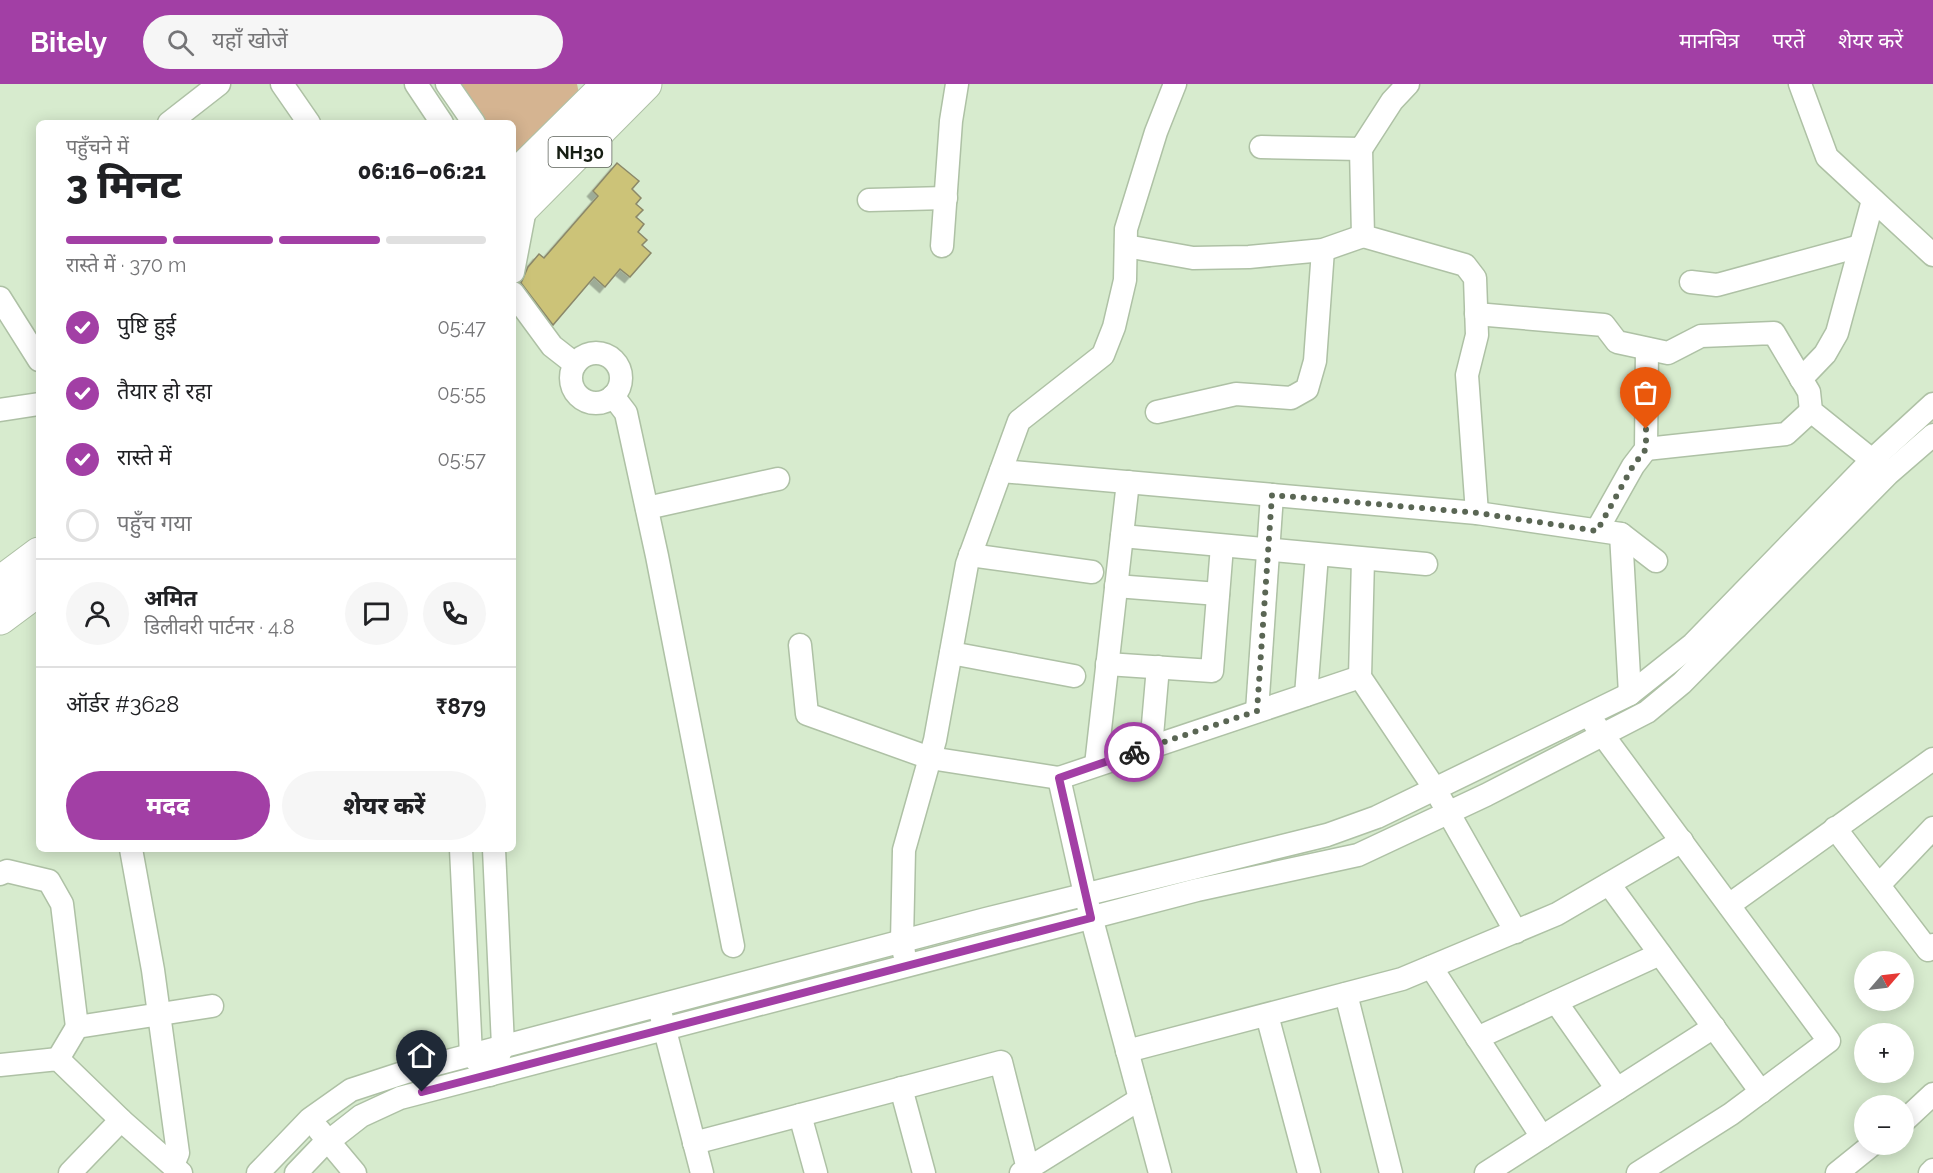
<!DOCTYPE html>
<html lang="hi">
<head>
<meta charset="utf-8">
<style>
	body { margin:0; font-family:Raleway,"Noto Sans Devanagari",sans-serif; background:#f6f6f6; color:#202124; height:100vh; display:flex; flex-direction:column; font-size:22px; white-space:nowrap }
	* { box-sizing:border-box; margin:0 }
	p { font-size:20px; color:#757577 }
	.icon { flex:none; width:33px; height:33px; fill:none; stroke:currentColor; stroke-width:2; stroke-linecap:round; stroke-linejoin:round }
	.map { position:relative; flex:1; overflow:hidden }
	.drawer { position:absolute; left:36px; top:36px; width:480px; height:732px; display:flex; flex-direction:column; background:#fff; border-radius:9px; box-shadow:0 3px 15px #0003 }
	.drawer>* { flex:none }
	.needle { width:39px; rotate:62deg }
	.fabs { position:absolute; left:1854px; top:867px; display:grid; gap:12px }
	.fabs a { display:grid; place-items:center; width:60px; height:60px; border-radius:50%; background:#fff; box-shadow:0 3px 15px #0003; font-size:30px }
	.pin { position:absolute; display:grid; place-items:center; width:51px; height:51px; color:#fff; margin:-62px -26px; border-radius:50% 50% 50% 0; rotate:-45deg; box-shadow:0 0 6px #0007 }
	.pin .icon { rotate:45deg }
	.courier { position:absolute; display:grid; place-items:center; width:60px; height:60px; margin:-30px; border:4px solid #a23fa5; border-radius:50%; background:#fff; color:#222; box-shadow:0 2px 8px #0007 }
	.headline em { font-style:normal; font-weight:800 }
	.headline div { display:flex; flex-direction:column-reverse }
	.headline { display:flex; align-items:center; justify-content:space-between; height:102px; padding:0 30px }
	h1 { font-size:39px; font-weight:800; line-height:45px }
	.bar { display:grid; grid-template-columns:repeat(4,1fr); gap:9px 6px; align-content:center; height:72px; padding:0 30px }
	.bar i { height:8px; border-radius:4px; background:#e0e0e0 }
	.bar .active { background:#a23fa5 }
	.bar p { grid-column:span 4 }
	.line { display:flex; align-items:center; gap:15px; padding:0 30px; border-top:2px solid #e0e0e0 }
	.line div { flex:1 }
	.round { display:grid; place-items:center; flex:none; width:63px; height:63px; border-radius:32px; background:#f6f6f6 }
	ol { padding:0 30px; list-style:none }
	li { display:flex; align-items:center; gap:18px; height:66px }
	li p { margin-inline-start:auto }
	li .icon { padding:6px; border-radius:50%; background:#a23fa5; color:#fff; stroke-width:4 }
	li:last-child { color:#757577 }
	li i { width:33px; height:33px; border:3px solid #e0e0e0; border-radius:50% }
	.primary-button { display:flex; gap:12px; margin-top:auto; padding:12px 30px }
	.primary-button a { flex:1; height:69px; border-radius:36px; background:#a23fa5; color:#fff; font-size:24px; font-weight:800; line-height:69px; text-align:center }
	.primary-button a+a { background:#f6f6f6; color:#202124 }
	header { display:flex; align-items:center; gap:36px; box-sizing:border-box; height:84px; padding:0 30px; background:#a23fa5; color:#fff }
	header strong { font-size:28px }
	nav { display:flex; gap:33px; margin-inline-start:auto; font-size:21px }
	.search { width:420px; height:54px; background:#f6f6f6; display:flex; align-items:center; gap:15px; box-sizing:border-box; padding:0 21px; border-radius:33px; color:#757577; font-size:22px }
	.map>svg:first-child { display:block }
</style>
</head>
<body>
<header>
<strong>Bitely</strong>
<div class="search"><svg class="icon" aria-label="search" viewBox="0 0 24 24"><circle cx="10" cy="10" r="6"/><path d="M15 15l6 6"/></svg>यहाँ खोजें</div>
<nav><a>मानचित्र</a><a>परतें</a><a>शेयर करें</a></nav>
</header>
<div class="map">
<svg width="1933" height="1089" viewBox="0 0 1933 1089">
	<defs>
		<filter id="shadow"><feDropShadow dx="-5.5" dy="5.5" stdDeviation="0" flood-color="#0004"/></filter>
	</defs>
	<rect width="100%" height="100%" fill="#d7ebce"/>
	<!-- green -->
	<polygon fill="#d5b491" points="457,0 577,0 581,19 513,82 513,39 484,39"/>
	<!-- building -->
	<polygon fill="#ccc378" stroke="#8b8869" stroke-width="1.5" filter="url(#shadow)" points="617,79 639,97 632,105 641,114 636,120 643,126 636,133 644,140 638,148 647,156 642,161 651,169 630,193 620,185 605,203 594,193 553,241 521,199 528,183 539,170 544,174 598,112 593,107"/>
	<g fill="none" stroke-linecap="round" stroke-linejoin="round">
		<defs>
			<g id="minor">
				<polyline points="282,0 309,39"/>
				<polyline points="416,0 442,39"/>
				<polyline points="447,0 474,39"/>
				<polyline points="1800,0 1827,73 1933,171"/>
				<polyline points="169,39 219,0"/>
				<polyline points="1261,63 1361,65 1392,17 1408,0"/>
				<polyline points="1361,65 1363,152 1465,181 1475,194 1477,251 1467,291 1477,429"/>
				<polyline points="869,116 946,114"/>
				<polyline points="942,162 951,37 957,0"/>
				<polyline points="1126,162 1193,174 1249,173 1323,166 1363,152"/>
				<polyline points="513,188 526,120"/>
				<polyline points="1691,198 1717,201 1860,162"/>
				<polyline points="513,209 552,262 575,280"/>
				<polyline points="0,214 39,276"/>
				<polyline points="1476,230 1604,241 1617,258 1668,269 1701,252 1774,249 1809,308 1811,327 1882,384"/>
				<circle cx="596" cy="294" r="25"/>
				<polyline points="1801,295 1825,270 1837,249 1873,116"/>
				<polyline points="613,312 626,329 657,472 733,862"/>
				<polyline points="0,326 39,320"/>
				<polyline points="1157,328 1236,310 1291,314 1307,305 1315,277 1323,166"/>
				<polyline points="1646,365 1786,350 1811,327"/>
				<polyline points="1001,387 1477,429 1621,450 1656,477"/>
				<polyline points="647,424 778,395"/>
				<polyline points="1597,446 1633,382 1646,365 1647,265"/>
				<polyline points="1621,450 1630,610"/>
				<polyline points="1122,452 1426,480"/>
				<polyline points="970,471 1092,488"/>
				<polyline points="1363,475 1360,593 1435,705 1516,848"/>
				<polyline points="1116,502 1218,510"/>
				<polyline points="800,561 807,630 930,674 1059,694 1360,593"/>
				<polyline points="951,569 1074,592"/>
				<polyline points="1107,580 1212,587 1222,462"/>
				<polyline points="1306,611 1317,471"/>
				<polyline points="1257,627 1272,411"/>
				<polyline points="1594,639 1829,957 1731,1030 1638,1089"/>
				<polyline points="1151,663 1158,583"/>
				<polyline points="1096,681 1128,398"/>
				<polyline points="1059,694 1085,810 1160,1089"/>
				<polyline points="1835,744 1928,866 1933,861"/>
				<polyline points="131,765 153,886 178,1069 173,1081"/>
				<polyline points="461,765 471,971 490,991 503,962 494,765"/>
				<polyline points="0,790 7,787 49,797 62,820 77,943"/>
				<polyline points="1609,800 1761,1008"/>
				<polyline points="1879,801 1933,744"/>
				<polyline points="1729,821 1933,675"/>
				<polyline points="904,869 902,857 904,766 935,656 967,480 1019,337 1103,271 1114,243 1125,196 1126,145 1156,48 1175,0"/>
				<polyline points="1431,883 1542,1053"/>
				<polyline points="1346,910 1391,1089"/>
				<polyline points="1556,918 1617,1005"/>
				<polyline points="661,931 702,1089"/>
				<polyline points="1267,931 1309,1089"/>
				<polyline points="1477,954 1660,870"/>
				<polyline points="1127,967 1402,895 1557,830 1682,757"/>
				<polyline points="58,975 77,943 212,922"/>
				<polyline points="0,981 58,975 121,1036 181,1089"/>
				<polyline points="901,1004 924,1089"/>
				<polyline points="800,1031 816,1089"/>
				<polyline points="1904,1037 1933,1010"/>
				<polyline points="319,1046 355,1089"/>
				<polyline points="694,1059 1001,978 1028,1085"/>
				<polyline points="70,1089 121,1036"/>
				<polyline points="258,1089 310,1035 351,1006 406,988 986,835 1327,751 1377,733 1630,610 1693,560 1872,376 1933,320"/>
				<polyline points="296,1089 320,1064 361,1032 400,1014 1197,806 1358,771 1486,711 1647,628 1682,599 1888,390 1933,351"/>
				<polyline points="1021,1089 1140,1015"/>
				<polyline points="1486,1089 1714,943"/>
				<polyline points="1837,1089 1873,1060"/>
				<polyline points="1930,1089 1933,1086"/>
			</g>
			<g id="highway">
				<polyline points="513,95 609,0"/>
				<polyline points="513,133 645,0"/>
				<polyline points="0,499 39,470"/>
				<polyline points="0,534 39,505"/>
			</g>
		</defs>
		<!-- minor casing -->
		<use href="#minor" stroke="#aec1a5" stroke-width="25"/>
		<!-- highway casing -->
		<use href="#highway" stroke="#aec1a5" stroke-width="35"/>
		<!-- minor -->
		<use href="#minor" stroke="#fff" stroke-width="22"/>
		<!-- highway -->
		<use href="#highway" stroke="#fff" stroke-width="33"/>
	</g>
	<g fill="none" stroke-linecap="round" stroke-linejoin="round">
		<!-- done -->
		<polyline stroke="#5a6654" stroke-width="6" stroke-dasharray="0 10.8" points="1134,668 1257,627 1272,411 1478,429 1597,447 1633,382 1646,365 1646,345"/>
		<!-- route -->
		<polyline stroke="#a23fa5" stroke-width="8" points="422,1008 1091,834 1059,694 1134,668"/>
	</g>
	<g text-anchor="middle" dominant-baseline="central" stroke-width="6" stroke-linejoin="round" paint-order="stroke">
		<!-- shield labels -->
		<rect fill="#fff" stroke="#5c625a" stroke-width="1.5" x="548.5" y="53" width="63" height="30" rx="4.5"/>
		<g font-size="18" font-weight="bold" fill="#161e13">
			<text x="580" y="68">NH30</text>
		</g>
	</g>
</svg>
<div class="fabs">
<a><svg class="needle" viewBox="-14 -14 28 28"><path d="M0-13l5 13h-10z" fill="#e53935"/><path d="M0 13l5-13h-10z" fill="#757577"/></svg></a>
<a>+</a>
<a>−</a>
</div>
<div class="pin" style="left:1646px;top:345px;background:#ea580c"><svg class="icon" aria-label="bag" viewBox="0 0 24 24"><path d="M5 8h14l-1 12H6zM9 8a3 3 0 0 1 6 0"/></svg></div>
<div class="pin" style="left:422px;top:1008px;background:#1f2937"><svg class="icon" aria-label="home" viewBox="0 0 24 24"><path d="M3 11l9-7 9 7M6 9v11h12V9"/></svg></div>
<div class="courier" style="left:1134px;top:668px"><svg class="icon" aria-label="bike" viewBox="0 0 24 24"><circle cx="6" cy="16" r="4"/><circle cx="18" cy="16" r="4"/><path d="M6 16l4-8h5l3 8M10 8l3 8H6M13 5h3"/></svg></div>
<section class="drawer">
<div class="headline"><div><h1>3 मिनट</h1><p>पहुँचने में</p></div><em>06:16–06:21</em></div>
<div class="bar"><i class="active"></i><i class="active"></i><i class="active"></i><i></i><p>रास्ते में · 370 m</p></div>
<ol>
<li><svg class="icon" aria-label="check" viewBox="0 0 24 24"><path d="M5 12l5 5 9-10"/></svg>पुष्टि हुई<p>05:47</p></li>
<li><svg class="icon" aria-label="check" viewBox="0 0 24 24"><path d="M5 12l5 5 9-10"/></svg>तैयार हो रहा<p>05:55</p></li>
<li><svg class="icon" aria-label="check" viewBox="0 0 24 24"><path d="M5 12l5 5 9-10"/></svg>रास्ते में<p>05:57</p></li>
<li><i></i>पहुँच गया</li>
</ol>
<div class="line" style="height:108px"><a class="round"><svg class="icon" aria-label="person" viewBox="0 0 24 24"><circle cx="12" cy="8" r="4"/><path d="M4 21q1-7 8-7t8 7"/></svg></a><div><b>अमित</b><p>डिलीवरी पार्टनर · 4.8</p></div><a class="round"><svg class="icon" aria-label="chat" viewBox="0 0 24 24"><path d="M4 5h16v11H9l-5 4z"/></svg></a><a class="round"><svg class="icon" aria-label="phone" viewBox="0 0 24 24"><path d="M5 4h4l2 5-3 2q2 4 5 5l2-3 5 2v4C11 20 4 13 5 4z"/></svg></a></div>
<div class="line" style="height:78px"><div>ऑर्डर #3628</div><b>₹879</b></div>
<div class="primary-button"><a>मदद</a><a>शेयर करें</a></div>
</section>
</div>
</body>
</html>
